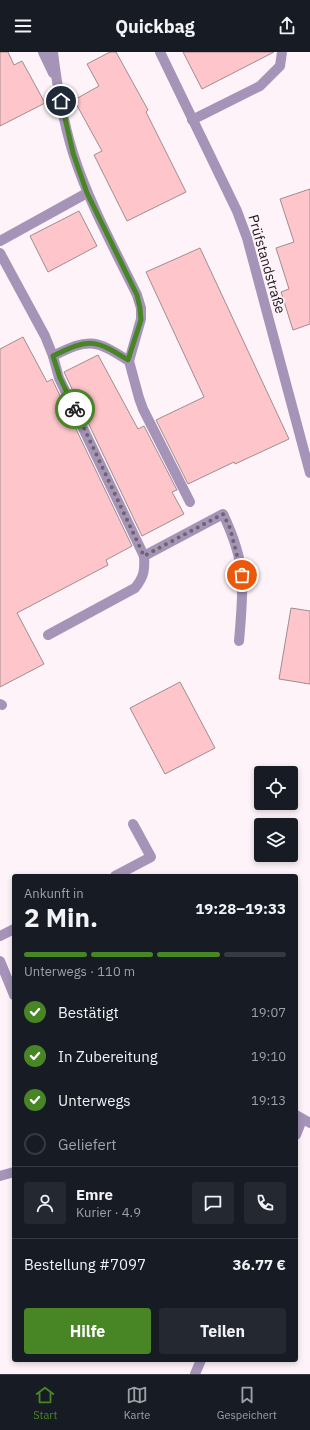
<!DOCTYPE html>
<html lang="de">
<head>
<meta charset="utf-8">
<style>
	body { margin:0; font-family:"IBM Plex Sans",sans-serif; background:#242831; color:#f1f3f6; height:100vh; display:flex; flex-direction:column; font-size:15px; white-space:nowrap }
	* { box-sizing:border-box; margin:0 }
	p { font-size:13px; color:#9ea1a6 }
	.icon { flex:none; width:22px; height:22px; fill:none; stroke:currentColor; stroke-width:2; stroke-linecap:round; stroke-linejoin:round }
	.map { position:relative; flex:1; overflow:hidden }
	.sheet { position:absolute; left:12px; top:822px; width:286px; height:488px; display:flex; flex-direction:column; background:#171b24; border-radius:4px; box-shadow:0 2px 6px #0003 }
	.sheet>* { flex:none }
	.tools { position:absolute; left:254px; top:714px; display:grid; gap:8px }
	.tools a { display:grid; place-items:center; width:44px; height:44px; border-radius:4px; background:#171b24; box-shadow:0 2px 6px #0003; font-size:20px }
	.pin { position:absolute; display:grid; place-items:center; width:34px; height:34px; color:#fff; margin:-17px; border:2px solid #fff; border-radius:50%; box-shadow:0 1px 4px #0007 }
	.courier { position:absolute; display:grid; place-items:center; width:40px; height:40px; margin:-20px; border:3px solid #488625; border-radius:50%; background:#fff; color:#222; box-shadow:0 1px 5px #0007 }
	.headline em { font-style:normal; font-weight:700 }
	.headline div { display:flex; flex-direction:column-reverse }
	.headline { display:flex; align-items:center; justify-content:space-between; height:68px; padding:0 12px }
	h1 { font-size:26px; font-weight:700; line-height:30px }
	.bar { display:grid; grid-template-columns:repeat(4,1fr); gap:6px 4px; align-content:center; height:48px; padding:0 12px }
	.bar i { height:5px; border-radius:3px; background:#363941 }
	.bar .current { background:#488625 }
	.bar p { grid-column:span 4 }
	.line { display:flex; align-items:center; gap:10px; padding:0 12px; border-top:1px solid #363941 }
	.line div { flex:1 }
	.round { display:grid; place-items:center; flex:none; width:42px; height:42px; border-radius:4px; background:#242831 }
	ol { padding:0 12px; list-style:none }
	li { display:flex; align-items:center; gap:12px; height:44px }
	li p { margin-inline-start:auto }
	li .icon { padding:4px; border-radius:50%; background:#488625; color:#fff; stroke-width:4 }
	li:last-child { color:#9ea1a6 }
	li i { width:22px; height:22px; border:2px solid #363941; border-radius:50% }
	.primary-button { display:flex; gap:8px; margin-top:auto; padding:8px 12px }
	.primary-button a { flex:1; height:46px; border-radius:4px; background:#488625; color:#fff; font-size:16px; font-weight:700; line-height:46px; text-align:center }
	.primary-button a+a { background:#242831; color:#f1f3f6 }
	header { display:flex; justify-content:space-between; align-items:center; height:52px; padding:0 12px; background:#171b24; font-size:18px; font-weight:700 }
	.dock { display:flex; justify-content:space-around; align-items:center; height:56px; border-top:1px solid #363941; background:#171b24; font-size:11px; color:#9ea1a6 }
	.dock a { display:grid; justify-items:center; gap:2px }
	.dock .current { color:#488625 }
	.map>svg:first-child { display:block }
</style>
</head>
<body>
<header><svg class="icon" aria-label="menu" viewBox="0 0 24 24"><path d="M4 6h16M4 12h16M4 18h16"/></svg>Quickbag<svg class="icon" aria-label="share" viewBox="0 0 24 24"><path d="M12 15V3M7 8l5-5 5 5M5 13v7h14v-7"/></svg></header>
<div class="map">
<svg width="310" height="1322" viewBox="0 0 310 1322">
	<rect width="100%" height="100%" fill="#fdf3f9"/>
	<!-- building -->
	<g fill="#fec5cb" stroke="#9f8d8f">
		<polygon points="0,0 8,0 14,13 22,9 45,51 0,74"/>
		<polygon points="110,0 116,0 148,58 146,60 186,140 127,169 94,103 102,99 74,48 99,34 87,12"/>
		<polygon points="183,0 274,0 202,37"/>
		<polygon points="310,137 310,272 293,278 281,240 289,237 276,196 294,190 280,147"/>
		<polygon points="79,159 97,194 48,220 30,184"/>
		<polygon points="200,196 289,387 235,412 234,410 188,432 156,368 204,345 146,220"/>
		<polygon points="23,285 47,330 52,327 132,494 106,508 108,513 17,561 44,612 0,635 0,297"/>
		<polygon points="98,303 138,377 144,374 177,438 172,440 184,462 142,484 64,320"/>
		<polygon points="291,556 310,559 310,632 279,627"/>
		<polygon points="180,630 215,696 165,722 130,656"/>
	</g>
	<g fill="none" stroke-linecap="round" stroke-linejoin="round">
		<!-- lane -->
		<g stroke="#a694b8" stroke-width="10">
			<polyline points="43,0 53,21"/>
			<path d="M53,0C57,34 63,69 73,101C89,151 114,196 137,243L141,256V267L129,309"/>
			<polyline points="160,0 237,159 247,186 310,421"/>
			<polyline points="192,68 260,34 280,14 282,0"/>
			<polyline points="0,189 87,141"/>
			<path d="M0,201L45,284L53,304L59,326L144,504C145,518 144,525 135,536L48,583"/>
			<path d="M53,304C89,286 95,287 129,309L139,346L143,357L190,450"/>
			<path d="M144,504L223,462C232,481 240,503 242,524C243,545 241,567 239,589"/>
			<polyline points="0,652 2,653"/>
			<polyline points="115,824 151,805 133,772"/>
			<polyline points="0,884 14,877"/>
			<polyline points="0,909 14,943"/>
			<polyline points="296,1063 310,1071"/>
			<polyline points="296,1083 302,1068"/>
			<polyline points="0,1124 14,1120"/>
			<polyline points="195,1322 201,1308"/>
		</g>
	</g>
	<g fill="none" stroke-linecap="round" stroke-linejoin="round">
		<!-- done -->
		<polyline stroke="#6c6569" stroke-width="4" stroke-dasharray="0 7.2" points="75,357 144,504 223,462 230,476 242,523"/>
		<!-- route -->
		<path stroke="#488625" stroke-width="5" d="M61,49L73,101L87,141L137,243L140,256L141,268L128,308C95,287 89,286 53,304L60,326L75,357"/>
	</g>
	<g text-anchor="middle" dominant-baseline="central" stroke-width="3.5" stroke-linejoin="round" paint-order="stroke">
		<!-- street labels -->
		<g font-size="14" fill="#1e191c" stroke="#fdf3f9">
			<text transform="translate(267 212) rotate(74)">Prüfstandstraße</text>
		</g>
	</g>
</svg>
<div class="tools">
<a><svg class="icon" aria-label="locate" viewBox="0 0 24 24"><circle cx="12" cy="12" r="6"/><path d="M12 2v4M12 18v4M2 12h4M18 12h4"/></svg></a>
<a><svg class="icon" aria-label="layers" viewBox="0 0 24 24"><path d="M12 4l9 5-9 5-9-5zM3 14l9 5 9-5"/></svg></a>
</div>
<div class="pin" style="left:242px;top:523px;background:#ea580c"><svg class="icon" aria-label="bag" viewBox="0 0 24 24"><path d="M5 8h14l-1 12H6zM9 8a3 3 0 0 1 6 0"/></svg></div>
<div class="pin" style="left:61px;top:49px;background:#1f2937"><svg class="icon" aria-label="home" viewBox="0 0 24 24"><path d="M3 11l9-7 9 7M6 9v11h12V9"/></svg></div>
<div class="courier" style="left:75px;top:357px"><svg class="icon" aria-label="bike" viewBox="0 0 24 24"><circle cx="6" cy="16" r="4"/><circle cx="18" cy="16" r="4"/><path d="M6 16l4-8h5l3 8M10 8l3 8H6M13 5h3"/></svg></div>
<section class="sheet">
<div class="headline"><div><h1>2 Min.</h1><p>Ankunft in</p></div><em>19:28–19:33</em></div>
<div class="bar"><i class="current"></i><i class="current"></i><i class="current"></i><i></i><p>Unterwegs · 110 m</p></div>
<ol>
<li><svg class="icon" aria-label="check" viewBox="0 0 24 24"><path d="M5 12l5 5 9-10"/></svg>Bestätigt<p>19:07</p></li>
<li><svg class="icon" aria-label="check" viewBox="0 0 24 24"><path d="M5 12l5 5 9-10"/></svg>In Zubereitung<p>19:10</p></li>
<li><svg class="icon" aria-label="check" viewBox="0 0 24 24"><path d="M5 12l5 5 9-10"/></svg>Unterwegs<p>19:13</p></li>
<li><i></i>Geliefert</li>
</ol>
<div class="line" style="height:72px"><a class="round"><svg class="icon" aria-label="person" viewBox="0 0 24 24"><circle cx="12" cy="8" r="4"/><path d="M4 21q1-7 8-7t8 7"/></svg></a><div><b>Emre</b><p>Kurier · 4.9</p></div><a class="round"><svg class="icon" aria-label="chat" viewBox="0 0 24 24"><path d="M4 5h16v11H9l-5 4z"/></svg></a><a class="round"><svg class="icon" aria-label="phone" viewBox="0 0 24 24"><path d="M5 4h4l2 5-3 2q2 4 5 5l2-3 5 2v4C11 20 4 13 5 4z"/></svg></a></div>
<div class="line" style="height:52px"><div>Bestellung #7097</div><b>36.77 €</b></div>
<div class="primary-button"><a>Hilfe</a><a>Teilen</a></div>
</section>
</div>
<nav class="dock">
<a class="current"><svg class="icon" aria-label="home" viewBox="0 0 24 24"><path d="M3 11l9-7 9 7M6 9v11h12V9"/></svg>Start</a>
<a><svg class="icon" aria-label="map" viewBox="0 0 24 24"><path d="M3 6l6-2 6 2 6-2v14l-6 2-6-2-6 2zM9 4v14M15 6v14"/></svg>Karte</a>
<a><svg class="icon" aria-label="saved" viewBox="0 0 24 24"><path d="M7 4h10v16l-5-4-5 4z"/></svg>Gespeichert</a>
</nav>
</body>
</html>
